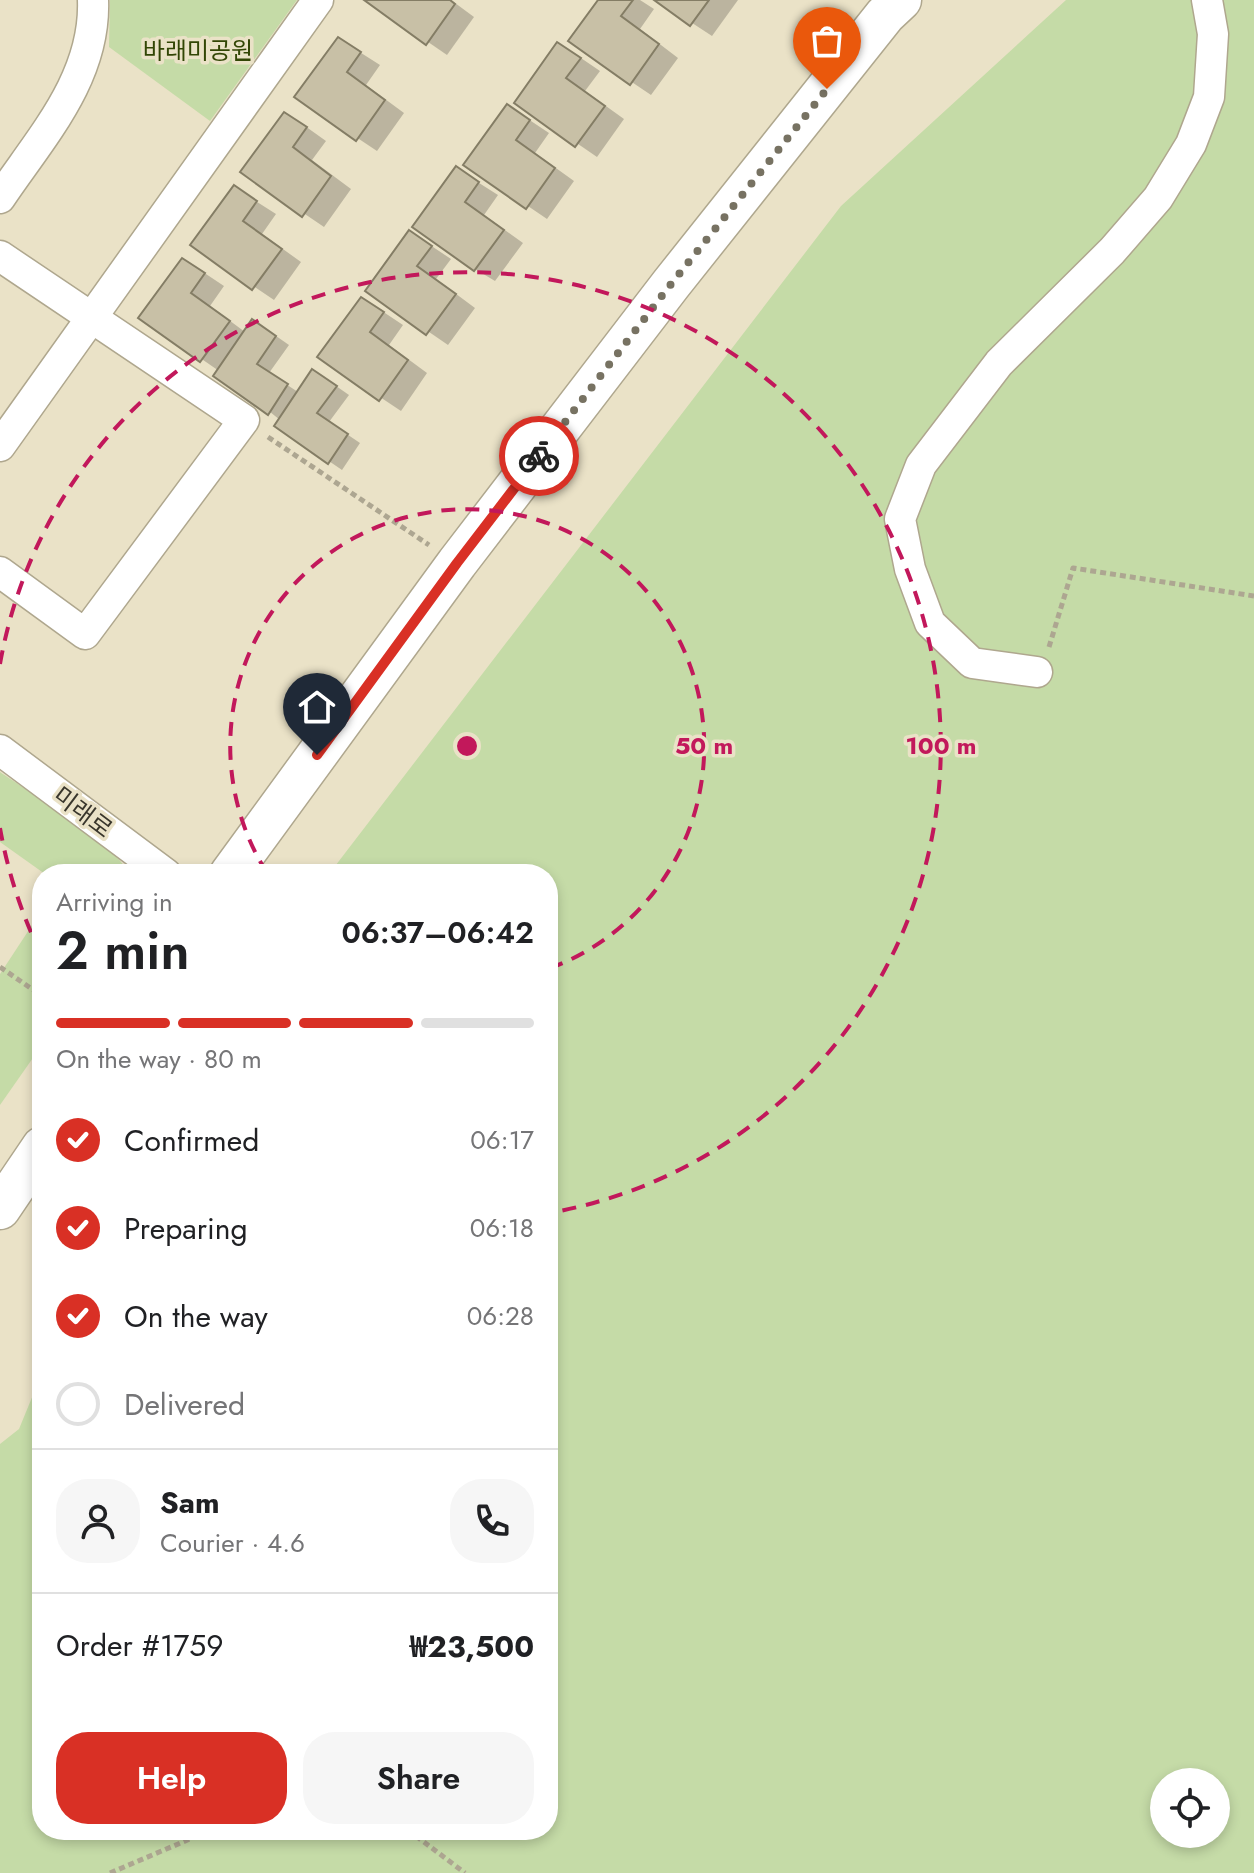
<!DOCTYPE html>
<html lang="en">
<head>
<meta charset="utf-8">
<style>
	body { margin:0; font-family:Jost,"Noto Sans KR",sans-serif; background:#f6f6f6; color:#202124; height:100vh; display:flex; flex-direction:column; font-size:30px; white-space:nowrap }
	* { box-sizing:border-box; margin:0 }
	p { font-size:26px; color:#757577 }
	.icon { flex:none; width:44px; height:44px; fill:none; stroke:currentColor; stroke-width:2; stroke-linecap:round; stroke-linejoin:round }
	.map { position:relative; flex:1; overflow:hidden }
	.drawer { position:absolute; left:32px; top:864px; width:526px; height:976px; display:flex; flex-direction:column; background:#fff; border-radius:32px; box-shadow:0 4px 12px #0003 }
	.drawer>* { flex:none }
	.tools { position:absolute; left:1150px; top:1768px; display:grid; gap:16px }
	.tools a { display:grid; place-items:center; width:80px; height:80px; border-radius:50%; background:#fff; box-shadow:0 4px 12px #0003; font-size:40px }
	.pin { position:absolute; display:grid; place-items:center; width:68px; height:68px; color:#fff; margin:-82px -34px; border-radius:50% 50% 50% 0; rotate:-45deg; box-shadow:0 0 8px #0007 }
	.pin .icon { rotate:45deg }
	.courier { position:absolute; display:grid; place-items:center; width:80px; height:80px; margin:-40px; border:6px solid #d93025; border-radius:50%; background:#fff; color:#222; box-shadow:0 2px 10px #0007 }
	.head em { font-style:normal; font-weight:600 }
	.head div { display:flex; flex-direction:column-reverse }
	.head { display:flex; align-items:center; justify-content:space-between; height:136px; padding:0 24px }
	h1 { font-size:52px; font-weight:600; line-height:60px }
	.bar { display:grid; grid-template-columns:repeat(4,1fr); gap:12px 8px; align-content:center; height:96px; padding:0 24px }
	.bar i { height:10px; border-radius:6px; background:#e0e0e0 }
	.bar .active { background:#d93025 }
	.bar p { grid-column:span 4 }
	.line { display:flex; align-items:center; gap:20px; padding:0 24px; border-top:2px solid #e0e0e0 }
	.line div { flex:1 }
	.round { display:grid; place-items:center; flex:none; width:84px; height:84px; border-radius:32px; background:#f6f6f6 }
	ol { padding:0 24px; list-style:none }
	li { display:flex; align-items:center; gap:24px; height:88px }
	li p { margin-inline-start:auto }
	li .icon { padding:8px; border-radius:50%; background:#d93025; color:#fff; stroke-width:4 }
	li:last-child { color:#757577 }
	li i { width:44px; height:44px; border:4px solid #e0e0e0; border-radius:50% }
	.primary-button { display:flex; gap:16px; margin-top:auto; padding:16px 24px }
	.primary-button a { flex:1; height:92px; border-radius:32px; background:#d93025; color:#fff; font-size:32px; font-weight:600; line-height:92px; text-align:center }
	.primary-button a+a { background:#f6f6f6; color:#202124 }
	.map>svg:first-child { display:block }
</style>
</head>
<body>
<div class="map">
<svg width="1254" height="1873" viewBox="0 0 1254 1873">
	<rect width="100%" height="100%" fill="#eae2c7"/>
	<!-- green -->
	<g fill="#c5dba7" fill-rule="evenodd">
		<polygon points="110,0 297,0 210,121 109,47"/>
		<path d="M1066,0H1254V1873H0V1444L19,1429L42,1373V1830H548V874H329L841,206ZM1164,1782H1216V1834H1164Z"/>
		<path d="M0,772C23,788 125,851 128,874H45L0,842Z"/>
		<polygon points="42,910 42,1045 0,1105 0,974"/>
	</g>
	<!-- shadow -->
	<g fill="#0003">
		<polygon points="367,0 451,0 474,17 447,55"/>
		<polygon points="601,0 640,0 654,9 640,29 678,58 651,95 571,41"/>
		<polygon points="657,0 738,0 712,36"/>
		<polygon points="358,51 380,65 366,85 404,113 377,151 296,97"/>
		<polygon points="578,56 600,71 585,91 624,119 597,157 517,102"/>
		<polygon points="528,119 549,133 535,153 574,181 547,219 466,164"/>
		<polygon points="305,126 326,141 312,160 351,189 324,227 243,172"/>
		<polygon points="457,169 498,195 484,215 523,243 495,281 475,269"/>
		<polygon points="235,188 276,214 262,234 301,262 274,300 193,245"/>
		<polygon points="430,245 451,259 436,279 475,308 448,345 368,290"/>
		<polygon points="203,272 224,286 210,306 245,332 266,329 289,345 269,373 298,392 326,379 349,395 329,422 360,443 342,470 276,425 280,420 219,371 141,317"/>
		<polygon points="382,311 403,325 389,345 427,373 401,411 320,357"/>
	</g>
	<!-- building -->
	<g fill="#c8c0a6" stroke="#847d65" stroke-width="2">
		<polygon points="364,0 450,0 455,4 426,45"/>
		<polygon points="598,0 633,0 621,16 659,44 630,85 568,41"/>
		<polygon points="654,0 709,0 690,26"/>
		<polygon points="338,37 361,52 347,72 385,100 356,141 294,97"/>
		<polygon points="557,42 581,58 566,78 605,106 575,147 514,103"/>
		<polygon points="507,104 530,120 516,140 555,168 526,209 463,165"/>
		<polygon points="284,112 307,127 293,147 331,176 302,217 240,172"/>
		<polygon points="456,166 479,182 465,202 504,230 474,271 412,227"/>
		<polygon points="234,185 257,201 243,221 282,249 252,290 190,245"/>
		<polygon points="409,230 432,246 417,266 456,294 426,335 365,291"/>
		<polygon points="182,258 205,273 191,293 230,321 200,362 138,318"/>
		<polygon points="361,297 384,312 370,332 408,360 379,401 317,357"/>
		<polygon points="252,319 276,336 257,364 288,384 268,415 213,376"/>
		<polygon points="312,369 337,386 317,413 348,434 328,464 274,426"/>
	</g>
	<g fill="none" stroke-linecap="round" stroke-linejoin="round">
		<defs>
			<g id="minor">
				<path d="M0,198C41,137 96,78 93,0"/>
				<polyline points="0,256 244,420 85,634 0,572"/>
				<polyline points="0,446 318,0"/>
				<polyline points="1037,672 972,663 930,623 910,569 900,519 921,465 999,363 1112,251 1158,198 1191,144 1209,97 1213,34 1207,0"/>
				<polyline points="0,750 166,874"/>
			</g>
			<g id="major">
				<polyline points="230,874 457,563 671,284 885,15 901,0"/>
				<polyline points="0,1209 42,1147"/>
			</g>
		</defs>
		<!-- minor casing -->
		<use href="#minor" stroke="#afa78e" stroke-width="33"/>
		<!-- major casing -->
		<use href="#major" stroke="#afa78e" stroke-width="43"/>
		<!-- path -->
		<g stroke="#ada691" stroke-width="5" stroke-dasharray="6 4" stroke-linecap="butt">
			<polyline points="268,437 429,545"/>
			<polyline points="1049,647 1073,568 1254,596"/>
			<polyline points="0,967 42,996"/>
			<polyline points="408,1830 465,1873"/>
			<polyline points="110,1873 211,1830"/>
		</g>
		<!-- minor -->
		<use href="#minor" stroke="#fff" stroke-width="30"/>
		<!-- major -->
		<use href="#major" stroke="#fff" stroke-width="40"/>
	</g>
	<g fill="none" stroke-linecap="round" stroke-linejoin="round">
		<!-- done -->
		<polyline stroke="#777262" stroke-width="8" stroke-dasharray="0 14.4" points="539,456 671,284 827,89"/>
		<!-- route -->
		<polyline stroke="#d93025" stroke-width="10" points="317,755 457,563 539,456"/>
	</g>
	<!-- distance rings -->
	<g fill="none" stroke="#c2185b" stroke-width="4" stroke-dasharray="14 10">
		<path d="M267 873A237 237 0 1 1 548 969"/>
		<path d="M41 954A474 474 0 0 1 0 828M0 664A474 474 0 1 1 549 1213"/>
	</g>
	<g text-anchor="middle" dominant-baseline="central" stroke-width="7" stroke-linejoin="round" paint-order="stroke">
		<!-- park labels -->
		<g font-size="24" fill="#324605" stroke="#eae2c7">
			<text x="198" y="50">바래미공원</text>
		</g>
		<!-- street labels -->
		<g font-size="24" fill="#39362c" stroke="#eae2c7">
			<text transform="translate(83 812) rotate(37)">미래로</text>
		</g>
	</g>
	<circle cx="467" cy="746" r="12" fill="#c2185b" stroke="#eae2c7" stroke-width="4"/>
	<g font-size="24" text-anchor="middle" font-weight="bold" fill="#c2185b" stroke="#eae2c7" stroke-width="7" stroke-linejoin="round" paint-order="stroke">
		<text x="704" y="754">50 m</text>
		<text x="941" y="754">100 m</text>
	</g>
</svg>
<div class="tools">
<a><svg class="icon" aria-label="locate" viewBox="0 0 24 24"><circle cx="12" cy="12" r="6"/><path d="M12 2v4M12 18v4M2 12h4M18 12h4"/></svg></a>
</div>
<div class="pin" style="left:827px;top:89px;background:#ea580c"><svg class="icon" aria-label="bag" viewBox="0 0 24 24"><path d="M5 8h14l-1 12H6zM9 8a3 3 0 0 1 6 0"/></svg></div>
<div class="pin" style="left:317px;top:755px;background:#1f2937"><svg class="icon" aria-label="home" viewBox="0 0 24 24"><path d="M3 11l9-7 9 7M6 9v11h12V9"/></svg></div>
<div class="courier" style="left:539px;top:456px"><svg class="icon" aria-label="bike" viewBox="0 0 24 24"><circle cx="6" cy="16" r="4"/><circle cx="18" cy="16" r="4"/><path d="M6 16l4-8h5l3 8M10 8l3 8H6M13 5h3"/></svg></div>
<section class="drawer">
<div class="head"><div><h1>2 min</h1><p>Arriving in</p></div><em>06:37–06:42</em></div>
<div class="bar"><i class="active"></i><i class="active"></i><i class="active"></i><i></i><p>On the way · 80 m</p></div>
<ol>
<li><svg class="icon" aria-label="check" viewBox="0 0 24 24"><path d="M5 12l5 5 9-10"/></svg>Confirmed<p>06:17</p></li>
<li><svg class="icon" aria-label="check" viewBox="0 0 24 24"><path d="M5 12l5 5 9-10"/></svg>Preparing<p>06:18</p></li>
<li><svg class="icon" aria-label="check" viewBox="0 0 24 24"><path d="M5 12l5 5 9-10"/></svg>On the way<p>06:28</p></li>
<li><i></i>Delivered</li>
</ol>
<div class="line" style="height:144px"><a class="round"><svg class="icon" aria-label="person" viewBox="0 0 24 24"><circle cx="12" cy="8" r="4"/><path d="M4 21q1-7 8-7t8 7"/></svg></a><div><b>Sam</b><p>Courier · 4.6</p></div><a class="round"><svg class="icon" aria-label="phone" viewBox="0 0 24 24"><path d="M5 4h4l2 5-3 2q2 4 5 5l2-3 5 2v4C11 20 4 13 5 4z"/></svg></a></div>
<div class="line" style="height:104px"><div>Order #1759</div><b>₩23,500</b></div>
<div class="primary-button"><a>Help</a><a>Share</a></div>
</section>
</div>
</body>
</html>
